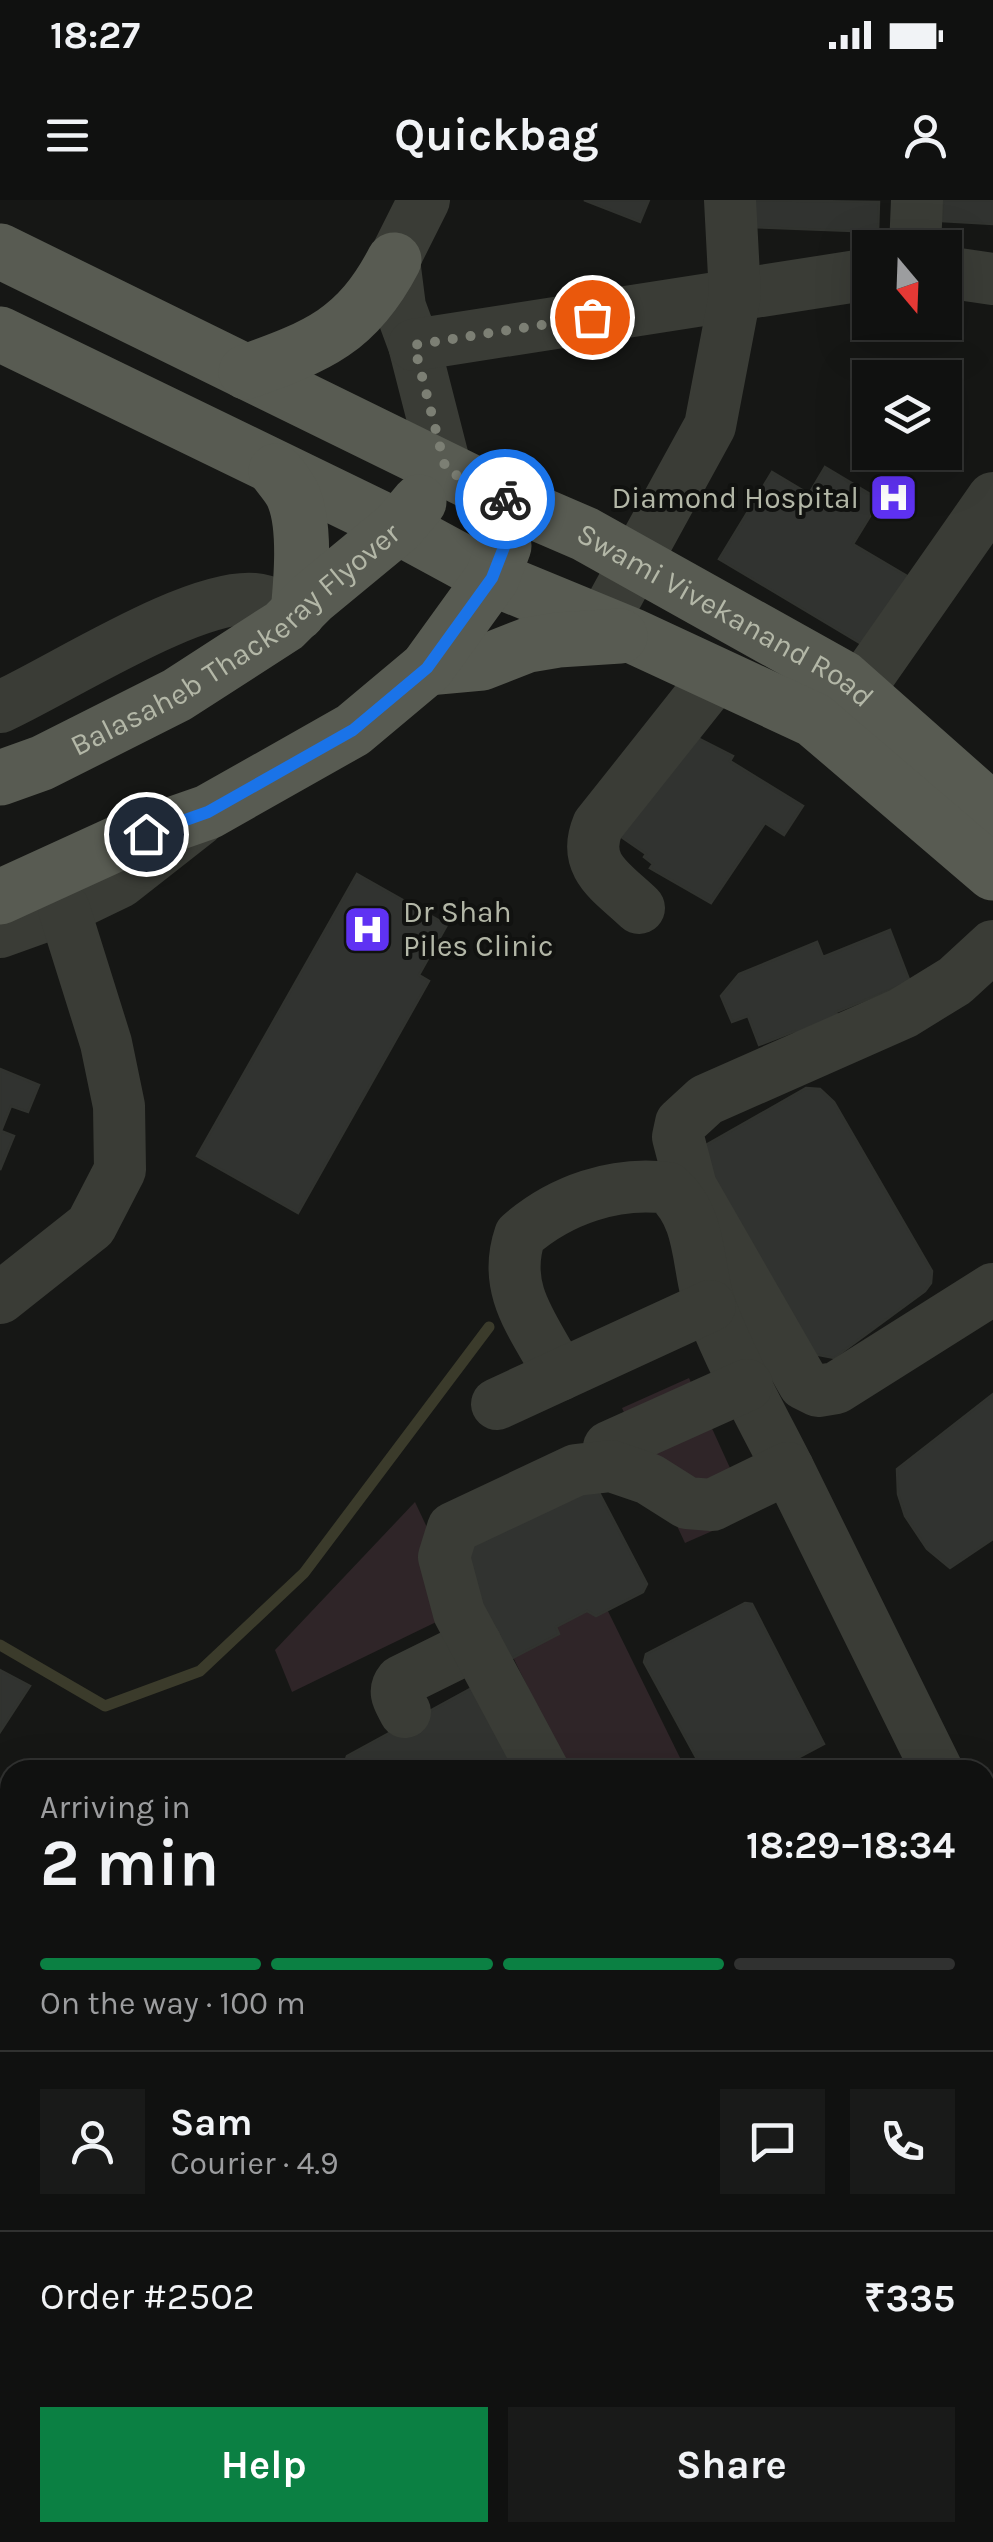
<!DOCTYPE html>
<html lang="en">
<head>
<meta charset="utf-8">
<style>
	body { margin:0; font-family:Karla,sans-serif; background:#191a19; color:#f1f3f6; height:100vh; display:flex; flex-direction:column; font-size:38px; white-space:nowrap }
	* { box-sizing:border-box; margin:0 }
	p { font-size:32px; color:#9c9d9f }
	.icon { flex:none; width:55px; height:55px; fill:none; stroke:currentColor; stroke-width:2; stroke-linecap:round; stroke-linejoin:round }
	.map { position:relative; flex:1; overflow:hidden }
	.side { position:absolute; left:0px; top:1560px; width:995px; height:782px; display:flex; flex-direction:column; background:#101110; border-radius:30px 30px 0 0; box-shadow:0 10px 40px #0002,0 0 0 2px #303130 }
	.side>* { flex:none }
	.needle { width:65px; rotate:161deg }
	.buttons { position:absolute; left:852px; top:30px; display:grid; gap:20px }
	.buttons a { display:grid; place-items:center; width:110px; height:110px; border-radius:0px; background:#101110; box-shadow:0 10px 40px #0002,0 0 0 2px #303130; font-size:50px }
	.pin { position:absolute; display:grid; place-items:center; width:85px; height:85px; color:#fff; margin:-42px; border:5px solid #fff; border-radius:50%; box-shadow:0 2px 10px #0007 }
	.courier { position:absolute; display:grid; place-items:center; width:100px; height:100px; margin:-50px; border:8px solid #1a73e8; border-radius:50%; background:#fff; color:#222; box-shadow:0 2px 12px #0007 }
	.head em { font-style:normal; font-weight:700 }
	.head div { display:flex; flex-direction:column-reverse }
	.head { display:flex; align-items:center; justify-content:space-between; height:170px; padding:0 40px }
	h1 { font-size:65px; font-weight:700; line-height:75px }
	.bar { display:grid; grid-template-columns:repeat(4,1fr); gap:15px 10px; align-content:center; height:120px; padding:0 40px }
	.bar i { height:12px; border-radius:8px; background:#303130 }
	.bar .on { background:#0b8043 }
	.bar p { grid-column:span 4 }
	.line { display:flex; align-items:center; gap:25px; padding:0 40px; border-top:2px solid #303130 }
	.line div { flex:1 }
	.round { display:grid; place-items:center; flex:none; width:105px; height:105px; border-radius:0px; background:#191a19 }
	.action { display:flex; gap:20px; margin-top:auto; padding:20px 40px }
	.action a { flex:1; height:115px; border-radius:0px; background:#0b8043; color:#fff; font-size:40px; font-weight:700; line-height:115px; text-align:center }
	.action a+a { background:#191a19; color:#f1f3f6 }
	.status { display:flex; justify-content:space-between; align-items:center; height:70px; padding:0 50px; background:#101110; direction:ltr }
	.status svg { height:28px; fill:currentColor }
	header { display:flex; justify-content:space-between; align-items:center; height:130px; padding:0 40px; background:#101110; font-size:45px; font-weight:700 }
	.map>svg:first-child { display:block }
</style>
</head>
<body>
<div class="status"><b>18:27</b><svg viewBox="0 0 49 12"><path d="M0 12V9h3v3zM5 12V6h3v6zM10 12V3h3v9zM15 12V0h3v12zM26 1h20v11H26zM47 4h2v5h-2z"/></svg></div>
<header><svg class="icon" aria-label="menu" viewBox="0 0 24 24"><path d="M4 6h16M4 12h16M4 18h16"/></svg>Quickbag<svg class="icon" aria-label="person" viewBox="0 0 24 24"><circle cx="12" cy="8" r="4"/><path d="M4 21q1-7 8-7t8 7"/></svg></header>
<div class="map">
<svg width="993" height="2342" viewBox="0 0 993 2342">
	<rect width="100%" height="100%" fill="#161715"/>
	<!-- green -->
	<g fill="#2f2528">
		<polygon points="689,1178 751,1314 685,1343 622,1208"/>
		<polygon points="415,1302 465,1408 292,1492 275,1450"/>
		<polygon points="604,1403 686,1570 568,1570 509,1449"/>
	</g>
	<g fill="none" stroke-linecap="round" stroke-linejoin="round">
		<!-- stream -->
		<polyline stroke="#3b3b2b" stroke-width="11" points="0,1445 105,1506 200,1471 304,1373 489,1127"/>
	</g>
	<!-- building -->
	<g fill="#313330" stroke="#31332f" stroke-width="2.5">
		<polygon points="584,0 649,0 640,22"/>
		<polygon points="749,0 879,2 878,32 748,27"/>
		<polygon points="943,0 993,0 993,24 942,21"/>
		<polygon points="825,267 880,300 853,344 912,379 870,449 719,359 772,272 809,294"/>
		<polygon points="688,533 733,556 730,561 803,606 784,635 765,623 711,703 650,668 653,664 644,657 646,654 617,634"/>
		<polygon points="357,674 447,725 419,775 429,781 298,1013 197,956"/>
		<polygon points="890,730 910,782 836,812 839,820 798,837 795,831 759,845 748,816 732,822 721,796 739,774 817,742 823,757"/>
		<polygon points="0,869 39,885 28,912 11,906 1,931 14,936 0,970"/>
		<polygon points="806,888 820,889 834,902 932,1071 931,1083 925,1091 834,1158 813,1154 699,957 706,945"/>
		<polygon points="993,1194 993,1339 950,1368 927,1349 905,1316 898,1294 897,1269"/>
		<polygon points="593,1281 647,1384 643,1392 596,1416 587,1411 556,1427 559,1434 503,1463 453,1355"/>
		<polygon points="745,1403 752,1404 824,1544 775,1570 703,1570 644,1462 646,1454"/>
		<polygon points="0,1470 30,1486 0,1532"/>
		<polygon points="472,1488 524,1570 346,1570 344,1565 347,1556"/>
		<polygon points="10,2172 10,2226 0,2206 0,2177"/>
	</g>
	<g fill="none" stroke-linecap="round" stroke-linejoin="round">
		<!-- minor -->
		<g stroke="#3a3c36" stroke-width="52">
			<polyline points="424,0 394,60 400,107 414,145 446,270"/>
			<polyline points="915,48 917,0"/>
			<polyline points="945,72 993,79"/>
			<polyline points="414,145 870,74"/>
			<polyline points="602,423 710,226 735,95 730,0"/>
			<polyline points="858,491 993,298"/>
			<path d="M0,507C61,479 192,394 254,399C269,400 285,409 298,413"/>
			<path d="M639,708C612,682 581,666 598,625L717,475"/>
			<polyline points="0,732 64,709 120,682 199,620"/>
			<polyline points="993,746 955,781 903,813 706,900 681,923 678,937 691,987 804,1184 818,1191 836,1188 993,1089"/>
			<polyline points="0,1098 91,1026 120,970 119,906 106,843 64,709"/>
			<path d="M560,1175C535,1127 501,1091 520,1035C560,1000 615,981 668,988C704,1020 696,1068 711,1109C732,1163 762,1217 788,1268"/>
			<polyline points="497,1204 710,1106"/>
			<polyline points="609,1247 747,1185"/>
			<path d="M405,1512C399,1500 392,1492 401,1481L476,1444"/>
			<polyline points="543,1570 459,1413 444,1357 453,1328 576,1270 611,1266 649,1279 687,1303 712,1305 788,1268 937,1570"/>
			<polyline points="985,1662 993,1677"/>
			<polyline points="0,1720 10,1742"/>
			<polyline points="985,1800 993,1796"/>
			<polyline points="985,1842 993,1838"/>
			<polyline points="985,2115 993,2134"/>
			<polyline points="0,2273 10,2298"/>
			<polyline points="282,2332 286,2342"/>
			<polyline points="526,2332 530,2342"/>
			<polyline points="0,2342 18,2332"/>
			<polyline points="462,2342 484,2332"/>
		</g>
		<!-- major -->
		<g stroke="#585b52" stroke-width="55">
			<path id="s1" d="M0,51L520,306L585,334L843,478L993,611"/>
			<polyline points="0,134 398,327 492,378 633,436 814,520 993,673"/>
			<path d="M246,172C318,146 357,131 394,60"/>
			<path d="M276,271C282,279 291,289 294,298C306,328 301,382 298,413"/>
			<polyline points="427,468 482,463 528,445 558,440 620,436"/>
			<path id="s2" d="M0,578L42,563L177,495L284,426L312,398L398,327L419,302"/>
			<polyline points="0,697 116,644 208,612 353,530 427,468 492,378 504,346"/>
		</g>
	</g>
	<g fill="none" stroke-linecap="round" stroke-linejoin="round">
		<!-- done -->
		<polyline stroke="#7c7f74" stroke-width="10" stroke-dasharray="0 18" points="505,299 446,270 414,145 592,117"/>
		<!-- route -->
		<polyline stroke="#1a73e8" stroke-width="12" points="146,634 208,612 353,530 427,468 492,378 520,306 505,299"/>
	</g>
	<!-- icons -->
	<defs>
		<symbol id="hospital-square" viewBox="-11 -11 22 22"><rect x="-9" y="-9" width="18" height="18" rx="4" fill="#5f32f3" stroke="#111210"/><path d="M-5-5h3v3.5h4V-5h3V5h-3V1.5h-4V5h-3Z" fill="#fff"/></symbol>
	</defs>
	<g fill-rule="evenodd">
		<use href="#hospital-square" x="866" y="270" width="55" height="55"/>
		<use href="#hospital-square" x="340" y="702" width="55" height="55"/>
	</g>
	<g text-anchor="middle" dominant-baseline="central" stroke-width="8" stroke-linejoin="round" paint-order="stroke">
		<!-- poi labels -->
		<g font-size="30" fill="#b3b7a7" stroke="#111210" text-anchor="end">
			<text x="859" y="298">Diamond Hospital</text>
			<text x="403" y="712" text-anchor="start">Dr Shah<tspan x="403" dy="34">Piles Clinic</tspan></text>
		</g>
		<!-- street labels -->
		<g font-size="30" fill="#b3b7a7" stroke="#111210">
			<text stroke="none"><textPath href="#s1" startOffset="812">Swami Vivekanand Road</textPath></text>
			<text stroke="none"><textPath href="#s2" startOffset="275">Balasaheb Thackeray Flyover</textPath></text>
		</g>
	</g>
</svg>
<div class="buttons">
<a><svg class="needle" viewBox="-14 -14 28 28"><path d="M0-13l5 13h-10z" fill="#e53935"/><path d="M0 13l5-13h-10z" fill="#9c9d9f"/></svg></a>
<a><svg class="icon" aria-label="layers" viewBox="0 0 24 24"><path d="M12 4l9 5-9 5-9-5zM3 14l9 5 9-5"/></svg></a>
</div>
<div class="pin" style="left:592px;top:117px;background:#ea580c"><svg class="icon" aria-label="bag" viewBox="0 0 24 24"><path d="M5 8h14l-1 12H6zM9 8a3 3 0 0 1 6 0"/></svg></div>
<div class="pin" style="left:146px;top:634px;background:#1f2937"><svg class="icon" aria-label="home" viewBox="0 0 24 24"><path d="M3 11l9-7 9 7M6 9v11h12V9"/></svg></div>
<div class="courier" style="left:505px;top:299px"><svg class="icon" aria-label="bike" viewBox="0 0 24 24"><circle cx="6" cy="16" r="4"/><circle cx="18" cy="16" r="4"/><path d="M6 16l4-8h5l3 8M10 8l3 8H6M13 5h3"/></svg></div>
<section class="side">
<div class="head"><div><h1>2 min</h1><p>Arriving in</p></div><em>18:29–18:34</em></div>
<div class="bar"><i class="on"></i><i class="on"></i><i class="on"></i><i></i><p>On the way · 100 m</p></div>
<div class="line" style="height:180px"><a class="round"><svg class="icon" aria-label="person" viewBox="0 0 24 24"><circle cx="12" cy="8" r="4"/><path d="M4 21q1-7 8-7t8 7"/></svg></a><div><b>Sam</b><p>Courier · 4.9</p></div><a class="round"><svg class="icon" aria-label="chat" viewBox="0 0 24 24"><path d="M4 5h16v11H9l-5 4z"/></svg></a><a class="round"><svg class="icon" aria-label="phone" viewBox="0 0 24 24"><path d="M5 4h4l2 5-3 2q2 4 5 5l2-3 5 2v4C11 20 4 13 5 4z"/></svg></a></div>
<div class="line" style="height:130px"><div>Order #2502</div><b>₹335</b></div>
<div class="action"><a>Help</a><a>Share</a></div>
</section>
</div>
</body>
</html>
